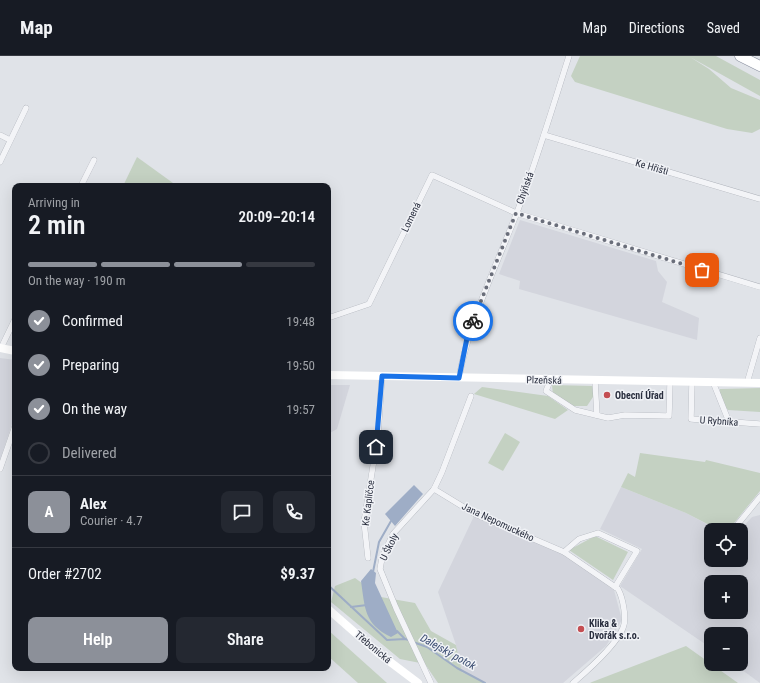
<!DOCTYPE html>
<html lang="en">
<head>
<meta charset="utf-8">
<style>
	body { margin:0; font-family:"Roboto Condensed",sans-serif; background:#242831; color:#f1f3f6; height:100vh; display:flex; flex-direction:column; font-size:15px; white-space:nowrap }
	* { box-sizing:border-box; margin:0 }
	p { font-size:13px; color:#9ea1a6 }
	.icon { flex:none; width:22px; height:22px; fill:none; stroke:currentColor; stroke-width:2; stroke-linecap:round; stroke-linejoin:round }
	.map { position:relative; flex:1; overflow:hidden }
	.details { position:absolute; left:12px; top:127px; width:319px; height:488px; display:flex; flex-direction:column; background:#171b24; border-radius:8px; box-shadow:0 4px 16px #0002 }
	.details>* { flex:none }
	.controls { position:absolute; left:704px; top:467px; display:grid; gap:8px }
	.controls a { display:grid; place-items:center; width:44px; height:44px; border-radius:8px; background:#171b24; box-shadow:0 4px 16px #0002; font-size:20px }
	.pin { position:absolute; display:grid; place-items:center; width:34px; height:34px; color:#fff; margin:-17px; border-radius:8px; box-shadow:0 2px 6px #0006 }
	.courier { position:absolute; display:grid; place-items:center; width:40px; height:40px; margin:-20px; border:3px solid #1a73e8; border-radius:50%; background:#fff; color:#222; box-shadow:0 1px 5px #0007 }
	.headline em { font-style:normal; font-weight:600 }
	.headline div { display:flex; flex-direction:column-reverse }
	.headline { display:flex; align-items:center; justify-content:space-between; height:68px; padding:0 16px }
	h1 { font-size:26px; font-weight:600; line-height:30px }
	.bar { display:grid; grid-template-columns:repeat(4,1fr); gap:6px 4px; align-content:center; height:48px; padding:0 16px }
	.bar i { height:5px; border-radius:3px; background:#363941 }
	.bar .active { background:#8c9099 }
	.bar p { grid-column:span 4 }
	.line { display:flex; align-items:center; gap:10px; padding:0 16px; border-top:1px solid #363941 }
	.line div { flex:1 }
	.round { display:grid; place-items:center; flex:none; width:42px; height:42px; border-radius:8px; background:#242831 }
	ol { padding:0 16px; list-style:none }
	li { display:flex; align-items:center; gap:12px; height:44px }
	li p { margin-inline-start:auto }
	li .icon { padding:4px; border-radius:50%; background:#8c9099; color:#fff; stroke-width:4 }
	li:last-child { color:#9ea1a6 }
	li i { width:22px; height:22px; border:2px solid #363941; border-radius:50% }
	.action { display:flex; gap:8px; margin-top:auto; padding:8px 16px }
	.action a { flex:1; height:46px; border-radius:8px; background:#8c9099; color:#fff; font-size:16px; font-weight:600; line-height:46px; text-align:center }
	.action a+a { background:#242831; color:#f1f3f6 }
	header { display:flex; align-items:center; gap:24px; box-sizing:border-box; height:56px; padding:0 20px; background:#171b24; border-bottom:1px solid #363941 }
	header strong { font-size:19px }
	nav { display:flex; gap:22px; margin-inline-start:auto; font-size:14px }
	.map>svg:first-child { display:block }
</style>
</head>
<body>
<header>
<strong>Map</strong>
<nav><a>Map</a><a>Directions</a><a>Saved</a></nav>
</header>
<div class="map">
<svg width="760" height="627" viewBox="0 0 760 627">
	<rect width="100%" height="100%" fill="#e0e3e8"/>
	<!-- built -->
	<g fill="#d3d5dd" fill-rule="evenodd">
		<polygon points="520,164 656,205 658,215 667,226 662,246 699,262 697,284 519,233 520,225 499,218"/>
		<polygon points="0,302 15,304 15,359 0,404"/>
		<polygon points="328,329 350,329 337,373 328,378"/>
		<path d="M621,431L686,457L718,474H711V504H741L740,474L752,461L760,459V627L734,608H741V578H711V592L620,530L642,493L600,473ZM711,526H741V556H711Z"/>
		<polygon points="475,458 564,496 614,534 622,564 606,590 563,627 485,627 462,616 456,589 438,536"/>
	</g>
	<!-- green -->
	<g fill="#c4d1c2">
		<polygon points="580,0 716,0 760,24 760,40 690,1 709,13 731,32 760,44 760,73 752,77 727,73 575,26 571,20"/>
		<polygon points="137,101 173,127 176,130 123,130"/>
		<polygon points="552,329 593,330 593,341 587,350 574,350 553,339"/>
		<polygon points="482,331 548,340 568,354 555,363 474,338"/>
		<path d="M760,332V356L728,354C722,348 719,342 720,333Z"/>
		<polygon points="505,377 520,386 503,415 488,407"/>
		<polygon points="640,397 705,406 706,404 760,417 760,435 730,472 719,474 686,457 621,431 628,417 635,421"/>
		<polygon points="595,480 628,496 613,524 569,494"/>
		<polygon points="355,522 381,541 415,547 431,575 456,589 462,616 485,627 438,627 425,608 400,603 331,546 335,530"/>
		<polygon points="328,574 387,627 358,627 328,600"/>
		<polygon points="686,590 738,627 590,627 592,626"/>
	</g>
	<!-- water -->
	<g fill="#9eadc6">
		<polygon points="414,429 423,438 395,470 385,458"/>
		<path d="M371,513L376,517L375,527L398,577L391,581C364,568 365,552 361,525Z"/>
	</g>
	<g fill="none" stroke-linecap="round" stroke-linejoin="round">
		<!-- stream -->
		<g stroke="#9eadc6" stroke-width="2">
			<polyline points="373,516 379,486 391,465"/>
			<polyline points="328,529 387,584 405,583 409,584"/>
			<polyline points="351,551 367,549"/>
			<polyline points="397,575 405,583"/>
			<polyline points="413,586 427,591 457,612 485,627"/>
		</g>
		<defs>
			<g id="street">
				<polyline points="0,79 10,84"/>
				<polyline points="544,79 760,143"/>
				<polyline points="0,106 26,52"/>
				<polyline points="81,130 94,104"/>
				<polyline points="328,262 369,248 432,119 516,157 760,231"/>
				<polyline points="1,292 15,263"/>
				<path d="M459,322C469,265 495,213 516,159C536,107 552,53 569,0"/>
				<polyline points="550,325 546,335 575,354 608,362 625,359 669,360 670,326"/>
				<polyline points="595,325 597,359"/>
				<polyline points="692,326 691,363 760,368"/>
				<polyline points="713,326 729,366"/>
				<polyline points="747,327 760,282"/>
				<polyline points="0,413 15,370"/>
				<path d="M434,433L475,458L564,496L618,533C623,542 627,563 623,572C616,589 587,615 573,627"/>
				<polyline points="733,474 760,441"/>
				<polyline points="564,496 579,483 598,477 637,495 615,531"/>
				<polyline points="368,502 364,466 378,379 382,320"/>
				<polyline points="431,627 396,552 380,513 382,502 393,478 434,433 442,416 471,340"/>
			</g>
			<polyline id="highway" points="740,0 760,10"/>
		</defs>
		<!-- street casing -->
		<use href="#street" stroke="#a9adb5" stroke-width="6"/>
		<!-- highway casing -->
		<use href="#highway" stroke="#898f9e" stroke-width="11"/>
		<!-- street -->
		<use href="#street" stroke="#f3f4f7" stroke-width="5.5"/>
		<!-- secondary -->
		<g stroke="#fff" stroke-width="8">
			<polyline points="0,292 15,295"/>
			<polyline points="328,319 760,327"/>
			<polyline points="328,553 377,596 418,627"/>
		</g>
		<!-- highway -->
		<use href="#highway" stroke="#fff" stroke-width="10"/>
	</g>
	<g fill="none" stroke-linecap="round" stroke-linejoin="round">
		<!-- done -->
		<polyline stroke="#6a6e7a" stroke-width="4" stroke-dasharray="0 7.2" points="473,265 516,157 702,214"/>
		<!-- route -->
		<polyline stroke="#1a73e8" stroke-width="5" points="376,391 382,320 459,322 468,277 473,265"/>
	</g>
	<!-- markers -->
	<g fill="#c44e52" stroke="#f0f2f6" stroke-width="1.5">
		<circle cx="607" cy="339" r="4"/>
		<circle cx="581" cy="573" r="4"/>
	</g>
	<g text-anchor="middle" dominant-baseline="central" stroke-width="3" stroke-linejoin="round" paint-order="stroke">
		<!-- street labels -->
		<g font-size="10" fill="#2a2f3f" stroke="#f0f2f6">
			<text transform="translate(652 111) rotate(16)">Ke Hřišti</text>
			<text transform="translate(525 132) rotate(-70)">Chýňská</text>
			<text transform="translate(411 161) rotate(-64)">Lomená</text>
			<text transform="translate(544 324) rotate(1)">Plzeňská</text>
			<text transform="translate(719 365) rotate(4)">U Rybníka</text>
			<text transform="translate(368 447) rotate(-83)">Ke Kapličce</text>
			<text transform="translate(498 466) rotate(25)">Jana Nepomuckého</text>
			<text transform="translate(389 491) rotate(-64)">U Školy</text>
			<text transform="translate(373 591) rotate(40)">Třebonická</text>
		</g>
		<!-- poi labels -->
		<g font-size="10" font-weight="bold" fill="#2a2f3f" stroke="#f0f2f6" text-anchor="start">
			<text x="615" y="339">Obecní Úřad</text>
			<text x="589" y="567">Klika &amp;<tspan x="589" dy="12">Dvořák s.r.o.</tspan></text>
		</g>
		<!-- water labels -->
		<g font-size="11" font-style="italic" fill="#374a6f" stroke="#f0f2f6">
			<text transform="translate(448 596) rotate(29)">Dalejský potok</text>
		</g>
	</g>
</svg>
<div class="controls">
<a><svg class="icon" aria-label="locate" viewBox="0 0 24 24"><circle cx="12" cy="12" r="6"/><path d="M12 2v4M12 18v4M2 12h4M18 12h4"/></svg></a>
<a>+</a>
<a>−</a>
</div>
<div class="pin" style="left:702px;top:214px;background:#ea580c"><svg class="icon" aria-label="bag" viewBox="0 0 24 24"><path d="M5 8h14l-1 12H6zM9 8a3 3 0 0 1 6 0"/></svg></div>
<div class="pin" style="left:376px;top:391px;background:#1f2937"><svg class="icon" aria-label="home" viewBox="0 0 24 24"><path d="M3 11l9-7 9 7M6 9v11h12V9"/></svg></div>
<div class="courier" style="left:473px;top:265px"><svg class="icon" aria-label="bike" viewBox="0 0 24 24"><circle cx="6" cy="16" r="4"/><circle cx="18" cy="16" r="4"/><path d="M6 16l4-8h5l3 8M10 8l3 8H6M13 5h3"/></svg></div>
<section class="details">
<div class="headline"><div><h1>2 min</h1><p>Arriving in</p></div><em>20:09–20:14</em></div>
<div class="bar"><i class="active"></i><i class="active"></i><i class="active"></i><i></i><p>On the way · 190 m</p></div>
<ol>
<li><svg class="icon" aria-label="check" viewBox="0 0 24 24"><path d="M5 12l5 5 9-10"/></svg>Confirmed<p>19:48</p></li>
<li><svg class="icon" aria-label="check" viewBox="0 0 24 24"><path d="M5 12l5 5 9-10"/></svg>Preparing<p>19:50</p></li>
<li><svg class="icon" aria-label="check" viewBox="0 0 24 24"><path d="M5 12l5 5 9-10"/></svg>On the way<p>19:57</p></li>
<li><i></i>Delivered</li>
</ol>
<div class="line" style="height:72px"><b class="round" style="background:#8c9099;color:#fff">A</b><div><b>Alex</b><p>Courier · 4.7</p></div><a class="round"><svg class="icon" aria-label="chat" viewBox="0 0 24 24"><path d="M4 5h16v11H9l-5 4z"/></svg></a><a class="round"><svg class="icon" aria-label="phone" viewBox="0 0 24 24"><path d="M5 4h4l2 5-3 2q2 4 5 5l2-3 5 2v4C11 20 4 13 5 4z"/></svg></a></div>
<div class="line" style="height:52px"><div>Order #2702</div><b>$9.37</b></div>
<div class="action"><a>Help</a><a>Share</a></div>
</section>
</div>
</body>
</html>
